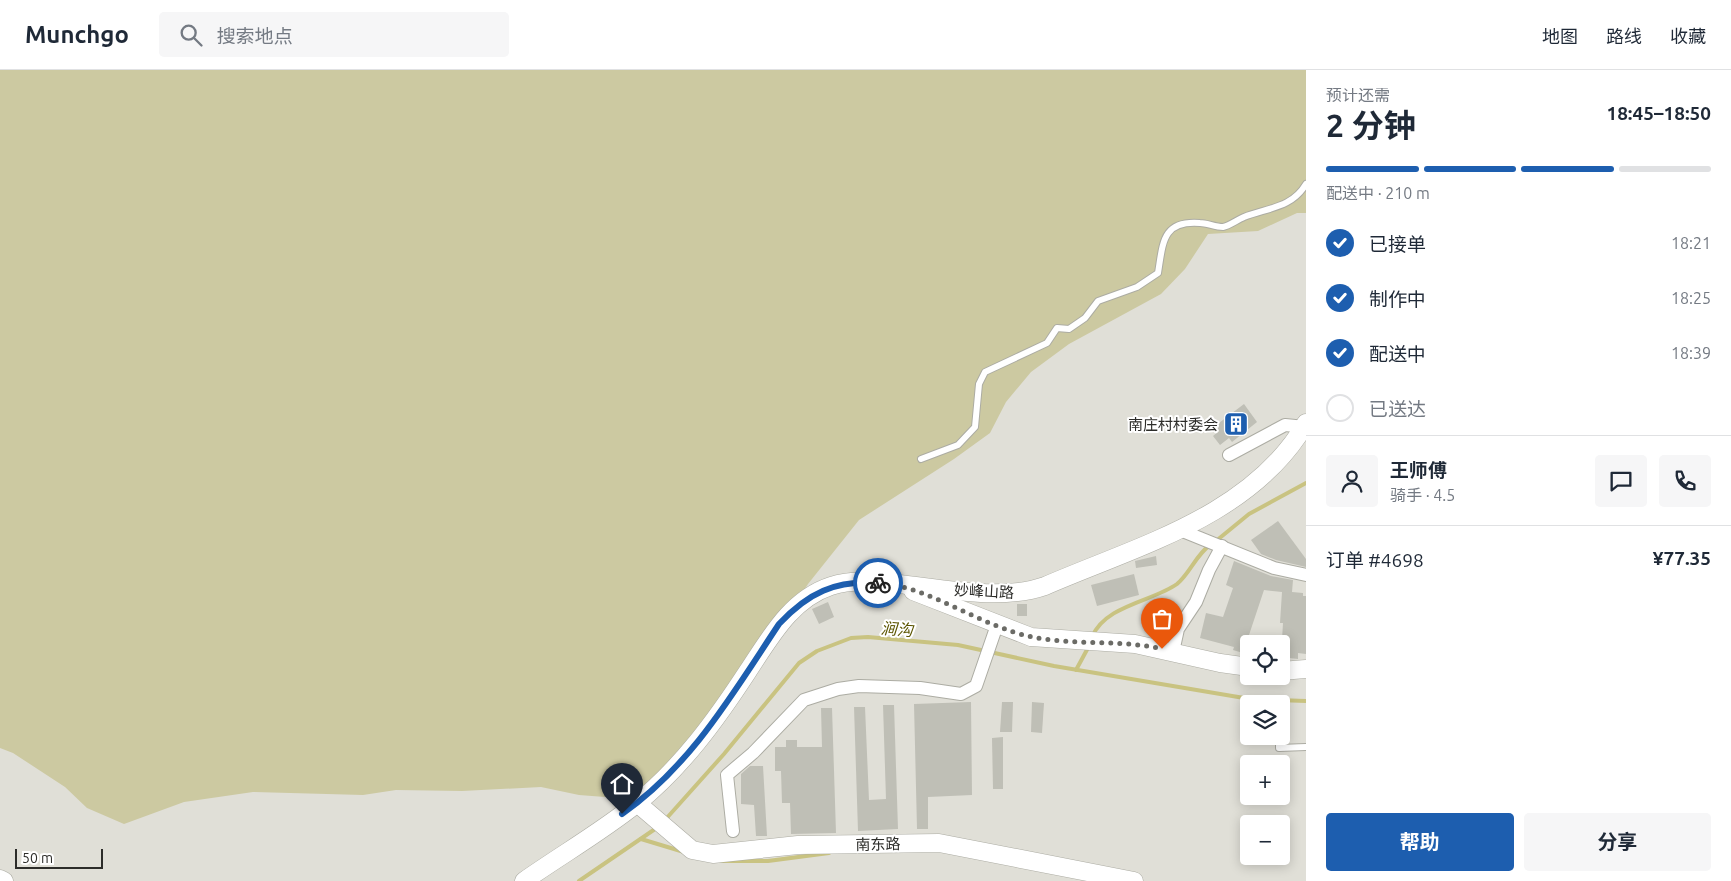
<!DOCTYPE html>
<html lang="zh">
<head>
<meta charset="utf-8">
<style>
	body { margin:0; font-family:Ubuntu,"Noto Sans SC",sans-serif; background:#f6f6f7; color:#1f2937; height:100vh; display:flex; flex-direction:column; font-size:19px; white-space:nowrap }
	* { box-sizing:border-box; margin:0 }
	p { font-size:16px; color:#747a83 }
	.icon { flex:none; width:28px; height:28px; fill:none; stroke:currentColor; stroke-width:2; stroke-linecap:round; stroke-linejoin:round }
	.map { position:relative; flex:1; overflow:hidden }
	.sheet { display:flex; flex-direction:column; background:#fff; width:425px }
	.sheet>* { flex:none }
	.tools { position:absolute; left:1240px; top:565px; display:grid; gap:10px }
	.tools a { display:grid; place-items:center; width:50px; height:50px; border-radius:5px; background:#fff; box-shadow:0 2px 12px #0003; font-size:25px }
	.scale { position:absolute; left:15px; bottom:12px; width:88px; box-sizing:border-box; padding-left:5px; border:2px solid #2c2c29; border-top:0; font-size:14px; line-height:18px; white-space:nowrap; color:#2c2c29; -webkit-text-stroke:4px #fff; paint-order:stroke }
	.pin { position:absolute; display:grid; place-items:center; width:42px; height:42px; color:#fff; margin:-51px -21px; border-radius:50% 50% 50% 0; rotate:-45deg; box-shadow:0 0 5px #0007 }
	.pin .icon { rotate:45deg }
	.courier { position:absolute; display:grid; place-items:center; width:50px; height:50px; margin:-25px; border:4px solid #1d5eaf; border-radius:50%; background:#fff; color:#222; box-shadow:0 1px 6px #0007 }
	.overview em { font-style:normal; font-weight:700 }
	.overview div { display:flex; flex-direction:column-reverse }
	.overview { display:flex; align-items:center; justify-content:space-between; height:85px; padding:0 20px }
	h1 { font-size:32px; font-weight:700; line-height:38px }
	.bar { display:grid; grid-template-columns:repeat(4,1fr); gap:8px 5px; align-content:center; height:60px; padding:0 20px }
	.bar i { height:6px; border-radius:4px; background:#e0e1e3 }
	.bar .selected { background:#1d5eaf }
	.bar p { grid-column:span 4 }
	.line { display:flex; align-items:center; gap:12px; padding:0 20px; border-top:1px solid #e0e1e3 }
	.line div { flex:1 }
	.round { display:grid; place-items:center; flex:none; width:52px; height:52px; border-radius:5px; background:#f6f6f7 }
	ol { padding:0 20px; list-style:none }
	li { display:flex; align-items:center; gap:15px; height:55px }
	li p { margin-inline-start:auto }
	li .icon { padding:5px; border-radius:50%; background:#1d5eaf; color:#fff; stroke-width:4 }
	li:last-child { color:#747a83 }
	li i { width:28px; height:28px; border:2px solid #e0e1e3; border-radius:50% }
	.cta { display:flex; gap:10px; margin-top:auto; padding:10px 20px }
	.cta a { flex:1; height:58px; border-radius:5px; background:#1d5eaf; color:#fff; font-size:20px; font-weight:700; line-height:58px; text-align:center }
	.cta a+a { background:#f6f6f7; color:#1f2937 }
	header { display:flex; align-items:center; gap:30px; box-sizing:border-box; height:70px; padding:0 25px; background:#fff; border-bottom:1px solid #e0e1e3 }
	header strong { font-size:24px }
	nav { display:flex; gap:28px; margin-inline-start:auto; font-size:18px }
	.search { width:350px; height:45px; background:#f6f6f7; display:flex; align-items:center; gap:12px; box-sizing:border-box; padding:0 18px; border-radius:5px; color:#747a83; font-size:19px }
	main { display:flex; flex:1; min-height:0 }
	.map>svg:first-child { display:block }
</style>
</head>
<body>
<header>
<strong>Munchgo</strong>
<div class="search"><svg class="icon" aria-label="search" viewBox="0 0 24 24"><circle cx="10" cy="10" r="6"/><path d="M15 15l6 6"/></svg>搜索地点</div>
<nav><a>地图</a><a>路线</a><a>收藏</a></nav>
</header>
<main>
<div class="map">
<svg width="1306" height="811" viewBox="0 0 1306 811">
	<rect width="100%" height="100%" fill="#e0dfd7"/>
	<!-- green -->
	<polygon fill="#ccc9a1" points="0,0 1306,0 1306,143 1297,143 1258,161 1208,164 1185,199 1161,224 1069,274 1031,302 1006,332 990,363 954,389 859,450 808,514 765,580 653,719 618,728 579,725 541,717 462,721 396,720 363,725 253,722 184,732 124,754 87,738 65,717 13,683 0,678"/>
	<g fill="none" stroke-linecap="round" stroke-linejoin="round">
		<!-- stream -->
		<g stroke="#c9c381" stroke-width="4">
			<polyline points="1216,471 1249,444 1306,413"/>
			<path d="M1092,567C1105,535 1154,531 1177,514C1190,503 1196,485 1210,475"/>
			<polyline points="1076,600 1089,576"/>
			<polyline points="665,750 724,684 799,593 817,581 851,568 868,567 958,575 1054,596 1250,629 1306,631"/>
			<polyline points="641,769 684,782"/>
			<polyline points="720,791 768,791 829,783"/>
			<polyline points="579,811 658,757"/>
		</g>
	</g>
	<!-- building -->
	<g fill="#bfbfb6">
		<polygon points="1244,334 1257,352 1232,372 1229,368 1220,375 1213,366 1219,361 1215,356"/>
		<polygon points="1278,451 1306,489 1306,497 1276,490 1261,484 1251,470"/>
		<polygon points="1156,486 1157,495 1136,498 1135,491"/>
		<polygon points="1234,491 1271,506 1293,510 1292,522 1303,523 1303,526 1306,526 1306,584 1298,583 1298,589 1281,587 1283,553 1280,553 1282,522 1264,520 1243,583 1233,580 1234,577 1200,568 1206,543 1223,547 1233,518 1226,515"/>
		<polygon points="1134,504 1139,525 1097,536 1091,515"/>
		<polygon points="828,532 834,547 819,554 812,539"/>
		<rect x="1017" y="534" width="10" height="12"/>
		<polygon points="971,632 972,725 928,727 928,759 917,759 914,634"/>
		<polygon points="1002,632 1013,632 1012,662 1000,662"/>
		<polygon points="1032,632 1044,633 1042,663 1031,662"/>
		<polygon points="883,635 894,635 898,759 858,761 854,637 865,637 869,730 886,729"/>
		<polygon points="821,638 832,638 836,763 791,764 790,733 782,733 781,701 775,701 775,677 786,677 786,670 797,670 797,677 822,677"/>
		<polygon points="1003,667 1003,719 993,719 992,668"/>
		<polygon points="750,696 763,696 767,766 756,766 754,735 741,734 741,704"/>
	</g>
	<g fill="none" stroke-linecap="round" stroke-linejoin="round">
		<defs>
			<g id="lane">
				<path d="M921,389L958,375L975,357L979,314L985,302L1047,273L1057,258L1069,259L1085,248L1098,231L1137,217L1158,203C1163,173 1162,150 1200,153C1207,153 1215,157 1223,157C1229,156 1237,150 1244,147C1267,138 1292,138 1306,114"/>
				<polyline points="1279,669 1279,678 1306,677"/>
			</g>
			<g id="street">
				<polyline points="1229,385 1285,355 1306,357"/>
				<polyline points="1180,460 1274,498 1306,505"/>
				<polyline points="1173,582 1178,559 1196,532 1209,500 1222,476"/>
				<polyline points="733,761 727,705 753,683 804,630 838,619 859,616 920,618 961,624 976,616 997,555"/>
			</g>
			<g id="secondary">
				<polyline points="913,521 1031,567 1135,574 1220,593 1249,597"/>
				<polyline points="1281,601 1306,599"/>
				<polyline points="637,733 692,780 713,784 798,775 939,773 1134,811"/>
				<polyline points="0,809 4,811"/>
				<path d="M524,811C561,785 601,762 636,734C682,697 716,650 748,601C770,568 791,529 831,516C853,509 877,512 899,514C944,519 1003,531 1045,516C1137,476 1252,446 1306,353"/>
			</g>
		</defs>
		<!-- lane casing -->
		<use href="#lane" stroke="#acaca3" stroke-width="8"/>
		<!-- street casing -->
		<use href="#street" stroke="#acaca3" stroke-width="14"/>
		<!-- secondary casing -->
		<use href="#secondary" stroke="#acaca3" stroke-width="19"/>
		<!-- lane -->
		<use href="#lane" stroke="#fff" stroke-width="6"/>
		<!-- street -->
		<use href="#street" stroke="#fff" stroke-width="12"/>
		<!-- secondary -->
		<use href="#secondary" stroke="#fff" stroke-width="18"/>
	</g>
	<g fill="none" stroke-linecap="round" stroke-linejoin="round">
		<!-- done -->
		<path stroke="#6b6b66" stroke-width="5" stroke-dasharray="0 9" d="M878,513C927,515 983,558 1033,567C1075,576 1120,569 1162,579"/>
		<!-- route -->
		<path stroke="#1d5eaf" stroke-width="6" d="M622,744C691,696 733,623 779,554C808,523 835,510 878,513"/>
	</g>
	<!-- icons -->
	<defs>
		<symbol id="building-square" viewBox="-11 -11 22 22"><rect x="-9" y="-9" width="18" height="18" rx="4" fill="#1d5eaf" stroke="#fff"/><path d="M-4-6H4V6H1V3H-1V6H-4ZM-2.5-4.3h1.7v1.8h-1.7ZM.8-4.3h1.7v1.8H.8ZM-2.5-1h1.7V.8h-1.7ZM.8-1h1.7V.8H.8Z" fill="#fff"/></symbol>
	</defs>
	<g fill-rule="evenodd">
		<use href="#building-square" x="1222" y="340" width="28" height="28"/>
	</g>
	<g text-anchor="middle" dominant-baseline="central" stroke-width="4" stroke-linejoin="round" paint-order="stroke">
		<!-- poi labels -->
		<g font-size="15" fill="#2c2c29" stroke="#fff" text-anchor="end">
			<text x="1218" y="354">南庄村村委会</text>
		</g>
		<!-- street labels -->
		<g font-size="15" fill="#2c2c29" stroke="#fff">
			<text transform="translate(984 521) rotate(3)">妙峰山路</text>
			<text transform="translate(878 774) rotate(-1)">南东路</text>
		</g>
		<!-- water labels -->
		<g font-size="16" font-style="italic" fill="#5c5501" stroke="#fff">
			<text transform="translate(897 559) rotate(4)">涧沟</text>
		</g>
	</g>
</svg>
<div class="tools">
<a><svg class="icon" aria-label="locate" viewBox="0 0 24 24"><circle cx="12" cy="12" r="6"/><path d="M12 2v4M12 18v4M2 12h4M18 12h4"/></svg></a>
<a><svg class="icon" aria-label="layers" viewBox="0 0 24 24"><path d="M12 4l9 5-9 5-9-5zM3 14l9 5 9-5"/></svg></a>
<a>+</a>
<a>−</a>
</div>
<div class="scale">50 m</div>
<div class="pin" style="left:1162px;top:579px;background:#ea580c"><svg class="icon" aria-label="bag" viewBox="0 0 24 24"><path d="M5 8h14l-1 12H6zM9 8a3 3 0 0 1 6 0"/></svg></div>
<div class="pin" style="left:622px;top:744px;background:#1f2937"><svg class="icon" aria-label="home" viewBox="0 0 24 24"><path d="M3 11l9-7 9 7M6 9v11h12V9"/></svg></div>
<div class="courier" style="left:878px;top:513px"><svg class="icon" aria-label="bike" viewBox="0 0 24 24"><circle cx="6" cy="16" r="4"/><circle cx="18" cy="16" r="4"/><path d="M6 16l4-8h5l3 8M10 8l3 8H6M13 5h3"/></svg></div>
</div>
<section class="sheet">
<div class="overview"><div><h1>2 分钟</h1><p>预计还需</p></div><em>18:45–18:50</em></div>
<div class="bar"><i class="selected"></i><i class="selected"></i><i class="selected"></i><i></i><p>配送中 · 210 m</p></div>
<ol>
<li><svg class="icon" aria-label="check" viewBox="0 0 24 24"><path d="M5 12l5 5 9-10"/></svg>已接单<p>18:21</p></li>
<li><svg class="icon" aria-label="check" viewBox="0 0 24 24"><path d="M5 12l5 5 9-10"/></svg>制作中<p>18:25</p></li>
<li><svg class="icon" aria-label="check" viewBox="0 0 24 24"><path d="M5 12l5 5 9-10"/></svg>配送中<p>18:39</p></li>
<li><i></i>已送达</li>
</ol>
<div class="line" style="height:90px"><a class="round"><svg class="icon" aria-label="person" viewBox="0 0 24 24"><circle cx="12" cy="8" r="4"/><path d="M4 21q1-7 8-7t8 7"/></svg></a><div><b>王师傅</b><p>骑手 · 4.5</p></div><a class="round"><svg class="icon" aria-label="chat" viewBox="0 0 24 24"><path d="M4 5h16v11H9l-5 4z"/></svg></a><a class="round"><svg class="icon" aria-label="phone" viewBox="0 0 24 24"><path d="M5 4h4l2 5-3 2q2 4 5 5l2-3 5 2v4C11 20 4 13 5 4z"/></svg></a></div>
<div class="line" style="height:65px"><div>订单 #4698</div><b>¥77.35</b></div>
<div class="cta"><a>帮助</a><a>分享</a></div>
</section>
</main>
</body>
</html>
